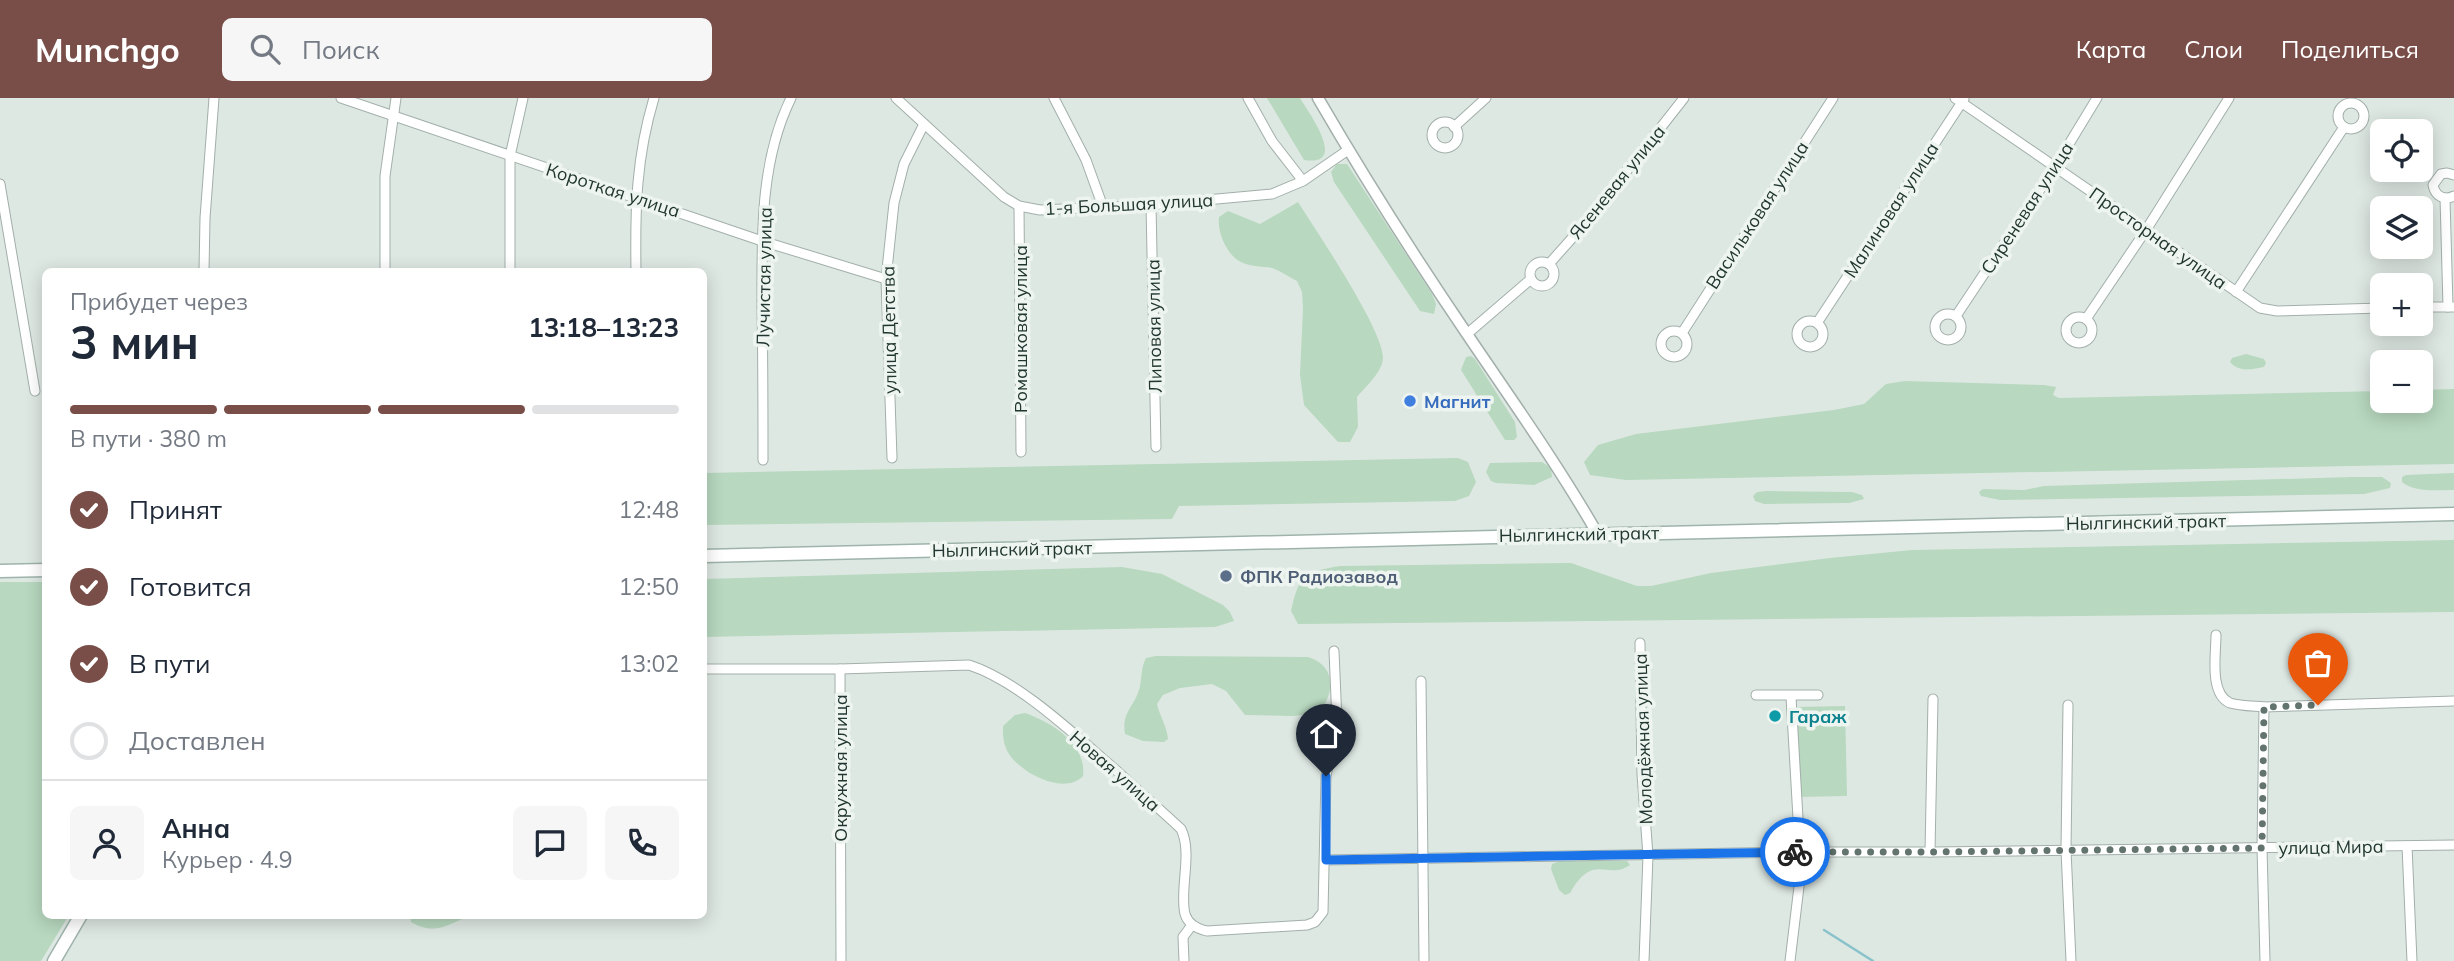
<!DOCTYPE html>
<html lang="ru">
<head>
<meta charset="utf-8">
<style>
	body { margin:0; font-family:Mulish,sans-serif; background:#f6f6f7; color:#1f2937; height:100vh; display:flex; flex-direction:column; font-size:26px; white-space:nowrap }
	* { box-sizing:border-box; margin:0 }
	p { font-size:23px; color:#747a83 }
	.icon { flex:none; width:38px; height:38px; fill:none; stroke:currentColor; stroke-width:2; stroke-linecap:round; stroke-linejoin:round }
	.map { position:relative; flex:1; overflow:hidden }
	.drawer { position:absolute; left:42px; top:170px; width:665px; height:651px; display:flex; flex-direction:column; background:#fff; border-radius:10px; box-shadow:0 4px 18px #0003 }
	.drawer>* { flex:none }
	.fabs { position:absolute; left:2370px; top:21px; display:grid; gap:14px }
	.fabs a { display:grid; place-items:center; width:63px; height:63px; border-radius:10px; background:#fff; box-shadow:0 4px 18px #0003; font-size:35px }
	.pin { position:absolute; display:grid; place-items:center; width:60px; height:60px; color:#fff; margin:-72px -30px; border-radius:50% 50% 50% 0; rotate:-45deg; box-shadow:0 0 7px #0007 }
	.pin .icon { rotate:45deg }
	.courier { position:absolute; display:grid; place-items:center; width:70px; height:70px; margin:-35px; border:5px solid #1a73e8; border-radius:50%; background:#fff; color:#222; box-shadow:0 2px 9px #0007 }
	.headline em { font-style:normal; font-weight:700 }
	.headline div { display:flex; flex-direction:column-reverse }
	.headline { display:flex; align-items:center; justify-content:space-between; height:119px; padding:0 28px }
	h1 { font-size:46px; font-weight:700; line-height:52px }
	.bar { display:grid; grid-template-columns:repeat(4,1fr); gap:10px 7px; align-content:center; height:84px; padding:0 28px }
	.bar i { height:9px; border-radius:5px; background:#e0e1e3 }
	.bar .selected { background:#794e48 }
	.bar p { grid-column:span 4 }
	.line { display:flex; align-items:center; gap:18px; padding:0 28px; border-top:2px solid #e0e1e3 }
	.line div { flex:1 }
	.round { display:grid; place-items:center; flex:none; width:74px; height:74px; border-radius:10px; background:#f6f6f7 }
	ol { padding:0 28px; list-style:none }
	li { display:flex; align-items:center; gap:21px; height:77px }
	li p { margin-inline-start:auto }
	li .icon { padding:7px; border-radius:50%; background:#794e48; color:#fff; stroke-width:4 }
	li:last-child { color:#747a83 }
	li i { width:38px; height:38px; border:4px solid #e0e1e3; border-radius:50% }
	header { display:flex; align-items:center; gap:42px; box-sizing:border-box; height:98px; padding:0 35px; background:#794e48; color:#fff }
	header strong { font-size:33px }
	nav { display:flex; gap:38px; margin-inline-start:auto; font-size:24px }
	.search { width:490px; height:63px; background:#f6f6f7; display:flex; align-items:center; gap:18px; box-sizing:border-box; padding:0 24px; border-radius:10px; color:#747a83; font-size:26px }
	.map>svg:first-child { display:block }
</style>
</head>
<body>
<header>
<strong>Munchgo</strong>
<div class="search"><svg class="icon" aria-label="search" viewBox="0 0 24 24"><circle cx="10" cy="10" r="6"/><path d="M15 15l6 6"/></svg>Поиск</div>
<nav><a>Карта</a><a>Слои</a><a>Поделиться</a></nav>
</header>
<div class="map">
<svg width="2454" height="863" viewBox="0 0 2454 863">
	<rect width="100%" height="100%" fill="#dee8e3"/>
	<!-- green -->
	<g fill="#b8d8bf">
		<path d="M1267,0H1300C1309,15 1349,69 1304,62Z"/>
		<polygon points="1337,66 1347,66 1432,196 1436,206 1434,216 1420,213 1334,84 1331,74"/>
		<path d="M1298,104C1317,134 1382,230 1383,259C1383,274 1366,288 1357,299L1358,329L1350,344H1338L1304,307L1300,277L1303,210L1302,194L1297,183C1289,179 1281,173 1272,170C1261,168 1249,169 1239,163C1226,155 1217,134 1219,119L1228,113L1260,126Z"/>
		<path d="M2246,256L2264,261L2266,265L2264,269C2253,271 2239,275 2230,264L2232,260Z"/>
		<polygon points="1471,258 1475,261 1515,324 1517,339 1514,342 1505,342 1461,272 1466,259"/>
		<polygon points="1905,283 2044,287 2056,289 2053,297 2059,300 2382,293 2382,303 2420,303 2420,292 2454,291 2454,366 1626,382 1590,377 1584,364 1598,347 1636,336 1834,312 1864,306 1886,286"/>
		<polygon points="1458,360 1468,364 1476,384 1469,398 1455,403 1179,408 1172,421 704,427 704,375"/>
		<polygon points="1542,364 1551,370 1552,379 1534,387 1496,385 1491,383 1486,374 1490,365"/>
		<path d="M2454,375V392C2438,392 2415,395 2402,384V379L2406,377Z"/>
		<polygon points="2352,379 2382,379 2391,385 2390,390 2364,396 2000,402 1981,398 1979,394 1983,391 2024,392 2044,388"/>
		<polygon points="1767,393 1852,394 1862,397 1864,401 1849,405 1764,406 1755,403 1753,398 1757,394"/>
		<path d="M2454,442V514L1298,526L1291,513C1299,477 1304,474 1340,468L1571,465L1637,488H1651L1711,475L1830,460L1912,452Z"/>
		<polygon points="1122,469 1162,476 1223,507 1230,514 1234,523 1215,529 704,539 704,481"/>
		<polygon points="0,484 45,484 46,817 69,817 41,863 0,863"/>
		<path d="M1156,558L1308,559C1334,567 1336,591 1321,612L1312,616L1292,618L1245,617L1226,593L1212,586L1180,590L1163,597L1157,606C1160,619 1167,628 1168,641L1164,644L1143,643L1125,636C1121,613 1136,608 1140,588C1142,579 1141,569 1146,560Z"/>
		<polygon points="1845,608 1847,698 1797,699 1796,609"/>
		<path d="M1025,615C1051,624 1087,646 1083,678C1064,698 1021,675 1009,656C1003,646 1003,639 1003,628L1015,617Z"/>
		<path d="M1560,763H1627L1630,767C1607,783 1594,753 1570,795L1565,797L1559,792L1551,771L1552,766Z"/>
		<path d="M410,817H471C447,827 435,838 411,824Z"/>
	</g>
	<g fill="none" stroke-linecap="round" stroke-linejoin="round">
		<!-- stream -->
		<polyline stroke="#89c2ca" stroke-width="2.5" points="1824,832 1873,863"/>
		<defs>
			<g id="minor">
				<polyline points="341,0 762,143 886,181"/>
				<polyline points="896,0 1004,99 1019,108 1040,112 1151,107 1272,96 1303,83 1348,52"/>
				<polyline points="1054,0 1086,62 1103,109"/>
				<polyline points="1248,0 1272,43 1303,83"/>
				<polyline points="1955,0 2260,210 2277,213 2382,210"/>
				<circle cx="2351" cy="18" r="13"/>
				<circle cx="1445" cy="37" r="13"/>
				<polyline points="1454,29 1486,0"/>
				<path d="M2454,77L2447,75L2441,76L2433,87C2435,98 2444,103 2454,98"/>
				<polyline points="0,86 35,293"/>
				<polyline points="2445,100 2448,209"/>
				<polyline points="1151,107 1156,349"/>
				<polyline points="1019,108 1021,354"/>
				<circle cx="1542" cy="176" r="12"/>
				<polyline points="1549,166 1589,121 1684,0"/>
				<polyline points="204,173 205,120 214,0"/>
				<polyline points="385,173 385,78 396,0"/>
				<polyline points="510,173 510,58 523,0"/>
				<path d="M636,173C635,111 636,60 654,0"/>
				<polyline points="2236,194 2344,29"/>
				<polyline points="2420,209 2454,209"/>
				<circle cx="1948" cy="229" r="13"/>
				<polyline points="1956,218 2055,69 2097,0"/>
				<circle cx="2079" cy="232" r="13"/>
				<polyline points="2086,221 2146,132 2229,0"/>
				<circle cx="1810" cy="236" r="13"/>
				<polyline points="1817,225 1964,1"/>
				<circle cx="1674" cy="246" r="13"/>
				<polyline points="1682,235 1833,0"/>
				<polyline points="1467,236 1531,181"/>
				<polyline points="892,360 886,181 894,105 904,66 924,26"/>
				<path d="M763,362C763,312 763,262 762,212C762,141 759,65 791,0"/>
				<path d="M2216,537C2216,556 2209,596 2230,605C2240,608 2253,608 2264,609L2454,603"/>
				<polyline points="1640,545 1642,676 1648,758 1644,863"/>
				<polyline points="704,571 840,571 841,863"/>
				<path d="M840,571L969,567C1019,583 1076,638 1117,673C1138,693 1160,711 1181,731C1193,755 1179,792 1185,816C1188,826 1198,831 1207,833L1307,827L1315,824L1323,814L1326,678L1337,624L1334,553"/>
				<polyline points="1421,583 1424,863"/>
				<polyline points="1756,597 1818,597"/>
				<polyline points="2068,607 2066,752 2071,863"/>
				<polyline points="2264,609 2262,750 2265,863"/>
				<polyline points="2407,748 2412,863"/>
				<polyline points="1930,754 1933,601"/>
				<polyline points="1326,762 1798,754 1933,754 2454,747"/>
				<polyline points="1184,863 1183,839 1192,827"/>
				<polyline points="1790,863 1801,772 1791,599"/>
			</g>
			<path id="tertiary" d="M1318,0C1365,81 1416,161 1469,239C1513,304 1558,367 1597,435"/>
			<g id="secondary">
				<polyline points="704,458 2454,416"/>
				<polyline points="0,473 46,472"/>
				<polyline points="54,863 81,817"/>
			</g>
		</defs>
		<!-- minor casing -->
		<use href="#minor" stroke="#a2afaa" stroke-width="11"/>
		<!-- tertiary casing -->
		<use href="#tertiary" stroke="#a2afaa" stroke-width="13"/>
		<!-- secondary casing -->
		<use href="#secondary" stroke="#9eb3ab" stroke-width="15"/>
		<!-- minor -->
		<use href="#minor" stroke="#fff" stroke-width="9"/>
		<!-- tertiary -->
		<use href="#tertiary" stroke="#fff" stroke-width="10"/>
		<!-- secondary -->
		<use href="#secondary" stroke="#fff" stroke-width="12"/>
	</g>
	<g fill="none" stroke-linecap="round" stroke-linejoin="round">
		<!-- done -->
		<polyline stroke="#63746f" stroke-width="7" stroke-dasharray="0 12.6" points="1795,754 1933,754 2262,750 2264,609 2318,607"/>
		<!-- route -->
		<polyline stroke="#1a73e8" stroke-width="9" points="1326,678 1326,762 1795,754"/>
	</g>
	<!-- markers -->
	<circle fill="#3f7fe0" stroke="#eef5f1" stroke-width="2.5" cx="1410" cy="303" r="7"/>
	<circle fill="#5c6f8a" stroke="#eef5f1" stroke-width="2.5" cx="1226" cy="478" r="7"/>
	<circle fill="#0f9aa8" stroke="#eef5f1" stroke-width="2.5" cx="1775" cy="618" r="7"/>
	<g text-anchor="middle" dominant-baseline="central" stroke-width="7" stroke-linejoin="round" paint-order="stroke">
		<!-- street labels -->
		<g font-size="18" fill="#213630" stroke="#eef5f1">
			<text transform="translate(1617 84) rotate(-51)">Ясеневая улица</text>
			<text transform="translate(613 92) rotate(18)">Короткая улица</text>
			<text transform="translate(1129 106) rotate(-3)">1-я Большая улица</text>
			<text transform="translate(2027 110) rotate(-57)">Сиреневая улица</text>
			<text transform="translate(1891 112) rotate(-57)">Малиновая улица</text>
			<text transform="translate(1757 117) rotate(-57)">Васильковая улица</text>
			<text transform="translate(2158 140) rotate(35)">Просторная улица</text>
			<text transform="translate(764 179) rotate(-89)">Лучистая улица</text>
			<text transform="translate(1154 228) rotate(-91)">Липовая улица</text>
			<text transform="translate(1020 231) rotate(-90)">Ромашковая улица</text>
			<text transform="translate(889 232) rotate(-91)">улица Детства</text>
			<text transform="translate(2146 424) rotate(-1)">Нылгинский тракт</text>
			<text transform="translate(1579 436) rotate(-1)">Нылгинский тракт</text>
			<text transform="translate(1012 451) rotate(-1)">Нылгинский тракт</text>
			<text transform="translate(1643 641) rotate(-92)">Молодёжная улица</text>
			<text transform="translate(840 670) rotate(-90)">Окружная улица</text>
			<text transform="translate(1115 673) rotate(41)">Новая улица</text>
			<text transform="translate(2331 749) rotate(-1)">улица Мира</text>
		</g>
		<!-- shop labels -->
		<g font-size="18" font-weight="bold" fill="#366cbe" stroke="#eef5f1" text-anchor="start">
			<text x="1424" y="303">Магнит</text>
		</g>
		<!-- service labels -->
		<g font-size="18" font-weight="bold" fill="#4e5e75" stroke="#eef5f1" text-anchor="start">
			<text x="1240" y="478">ФПК Радиозавод</text>
		</g>
		<!-- culture labels -->
		<g font-size="18" font-weight="bold" fill="#0d838f" stroke="#eef5f1" text-anchor="start">
			<text x="1789" y="618">Гараж</text>
		</g>
	</g>
</svg>
<div class="fabs">
<a><svg class="icon" aria-label="locate" viewBox="0 0 24 24"><circle cx="12" cy="12" r="6"/><path d="M12 2v4M12 18v4M2 12h4M18 12h4"/></svg></a>
<a><svg class="icon" aria-label="layers" viewBox="0 0 24 24"><path d="M12 4l9 5-9 5-9-5zM3 14l9 5 9-5"/></svg></a>
<a>+</a>
<a>−</a>
</div>
<div class="pin" style="left:2318px;top:607px;background:#ea580c"><svg class="icon" aria-label="bag" viewBox="0 0 24 24"><path d="M5 8h14l-1 12H6zM9 8a3 3 0 0 1 6 0"/></svg></div>
<div class="pin" style="left:1326px;top:678px;background:#1f2937"><svg class="icon" aria-label="home" viewBox="0 0 24 24"><path d="M3 11l9-7 9 7M6 9v11h12V9"/></svg></div>
<div class="courier" style="left:1795px;top:754px"><svg class="icon" aria-label="bike" viewBox="0 0 24 24"><circle cx="6" cy="16" r="4"/><circle cx="18" cy="16" r="4"/><path d="M6 16l4-8h5l3 8M10 8l3 8H6M13 5h3"/></svg></div>
<section class="drawer">
<div class="headline"><div><h1>3 мин</h1><p>Прибудет через</p></div><em>13:18–13:23</em></div>
<div class="bar"><i class="selected"></i><i class="selected"></i><i class="selected"></i><i></i><p>В пути · 380 m</p></div>
<ol>
<li><svg class="icon" aria-label="check" viewBox="0 0 24 24"><path d="M5 12l5 5 9-10"/></svg>Принят<p>12:48</p></li>
<li><svg class="icon" aria-label="check" viewBox="0 0 24 24"><path d="M5 12l5 5 9-10"/></svg>Готовится<p>12:50</p></li>
<li><svg class="icon" aria-label="check" viewBox="0 0 24 24"><path d="M5 12l5 5 9-10"/></svg>В пути<p>13:02</p></li>
<li><i></i>Доставлен</li>
</ol>
<div class="line" style="height:126px"><a class="round"><svg class="icon" aria-label="person" viewBox="0 0 24 24"><circle cx="12" cy="8" r="4"/><path d="M4 21q1-7 8-7t8 7"/></svg></a><div><b>Анна</b><p>Курьер · 4.9</p></div><a class="round"><svg class="icon" aria-label="chat" viewBox="0 0 24 24"><path d="M4 5h16v11H9l-5 4z"/></svg></a><a class="round"><svg class="icon" aria-label="phone" viewBox="0 0 24 24"><path d="M5 4h4l2 5-3 2q2 4 5 5l2-3 5 2v4C11 20 4 13 5 4z"/></svg></a></div>
</section>
</div>
</body>
</html>
